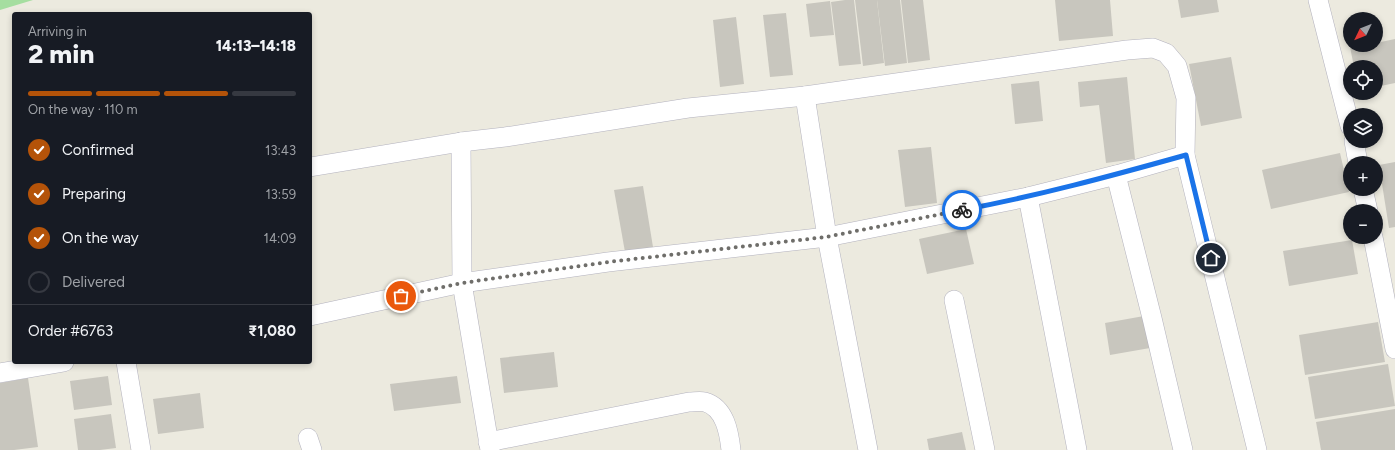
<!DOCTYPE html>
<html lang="en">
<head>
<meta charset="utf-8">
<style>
	body { margin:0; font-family:Figtree,sans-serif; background:#20242c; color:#f1f3f6; height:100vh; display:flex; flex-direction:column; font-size:15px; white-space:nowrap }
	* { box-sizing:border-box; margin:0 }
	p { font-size:13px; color:#9ea1a6 }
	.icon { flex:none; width:22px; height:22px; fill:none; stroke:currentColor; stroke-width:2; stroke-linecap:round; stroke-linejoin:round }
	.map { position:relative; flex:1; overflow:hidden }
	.details { position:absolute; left:12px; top:12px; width:300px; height:352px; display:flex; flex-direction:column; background:#171b24; border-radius:4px; box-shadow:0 2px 6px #0003 }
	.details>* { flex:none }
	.needle { width:26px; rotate:227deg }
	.tools { position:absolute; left:1343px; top:12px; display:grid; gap:8px }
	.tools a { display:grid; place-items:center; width:40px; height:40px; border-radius:50%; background:#171b24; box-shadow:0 2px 6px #0003; font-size:20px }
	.pin { position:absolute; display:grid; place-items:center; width:34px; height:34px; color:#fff; margin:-17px; border:2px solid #fff; border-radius:50%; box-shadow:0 1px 4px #0007 }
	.courier { position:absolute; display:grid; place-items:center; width:40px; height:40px; margin:-20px; border:3px solid #1a73e8; border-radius:50%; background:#fff; color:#222; box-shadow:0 1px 5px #0007 }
	.head em { font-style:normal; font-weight:800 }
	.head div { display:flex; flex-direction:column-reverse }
	.head { display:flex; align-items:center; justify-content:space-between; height:68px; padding:0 16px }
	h1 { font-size:26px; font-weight:800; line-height:30px }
	.bar { display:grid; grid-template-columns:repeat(4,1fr); gap:6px 4px; align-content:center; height:48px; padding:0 16px }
	.bar i { height:5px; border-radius:3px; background:#363941 }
	.bar .active { background:#b45309 }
	.bar p { grid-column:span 4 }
	.line { display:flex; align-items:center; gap:10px; padding:0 16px; border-top:1px solid #363941 }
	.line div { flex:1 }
	ol { padding:0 16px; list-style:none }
	li { display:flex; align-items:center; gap:12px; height:44px }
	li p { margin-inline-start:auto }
	li .icon { padding:4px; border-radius:50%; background:#b45309; color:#fff; stroke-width:4 }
	li:last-child { color:#9ea1a6 }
	li i { width:22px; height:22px; border:2px solid #363941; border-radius:50% }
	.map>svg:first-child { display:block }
</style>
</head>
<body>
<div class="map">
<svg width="1395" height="450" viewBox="0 0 1395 450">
	<rect width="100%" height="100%" fill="#eceadf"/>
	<!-- green -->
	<polygon fill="#a5dea0" points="0,0 33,0 0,10"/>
	<!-- building -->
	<g fill="#c8c6be">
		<polygon points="845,0 854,0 861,64 839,66 831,2"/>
		<polygon points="855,0 877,0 884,63 863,66"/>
		<polygon points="877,0 900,0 907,63 885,66"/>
		<polygon points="901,0 923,0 930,60 908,63"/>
		<polygon points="1055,0 1110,0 1113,36 1059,41"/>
		<polygon points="1178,0 1217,0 1219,12 1181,18"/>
		<polygon points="830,1 834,35 810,37 806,4"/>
		<polygon points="786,13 793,75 770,77 763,15"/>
		<polygon points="736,17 744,84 720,87 713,20"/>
		<polygon points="1395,39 1395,83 1376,87 1376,67 1354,67 1350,47 1364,45 1376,45 1376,43"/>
		<polygon points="1231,57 1242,118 1201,126 1189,64"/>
		<polygon points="1127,77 1135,159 1106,163 1099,105 1080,107 1078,82"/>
		<polygon points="1039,81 1043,121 1015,124 1011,84"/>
		<polygon points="931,147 937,203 905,207 898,150"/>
		<polygon points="1340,153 1349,192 1271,209 1262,170"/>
		<polygon points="1395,162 1395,227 1389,228 1379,165"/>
		<polygon points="643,186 653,247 625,252 614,190"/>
		<polygon points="966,229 974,264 927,274 919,239"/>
		<polygon points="1352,240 1358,274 1289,286 1283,251"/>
		<polygon points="1144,316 1150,348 1110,355 1105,323"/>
		<polygon points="1378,322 1385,362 1305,375 1299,335"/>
		<polygon points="554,352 558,387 504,393 500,358"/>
		<polygon points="1388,364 1395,406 1315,419 1308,377"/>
		<polygon points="108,376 112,405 74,410 70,381"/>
		<polygon points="457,376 461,403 394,411 390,384"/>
		<polygon points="28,378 38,447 14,450 0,450 0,383"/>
		<polygon points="200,393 204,428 158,434 153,399"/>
		<polygon points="1395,409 1395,450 1321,450 1316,422"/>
		<polygon points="111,414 116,448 100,450 78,450 74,419"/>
		<polygon points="962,432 966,450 929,450 927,439"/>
	</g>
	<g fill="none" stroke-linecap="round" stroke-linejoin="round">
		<defs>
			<g id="minor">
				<polyline points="1318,0 1350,126"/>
				<polyline points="805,96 827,237 868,450"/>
				<polyline points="1354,141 1358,163"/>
				<polyline points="461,142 462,283 490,450"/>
				<polyline points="310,167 461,142 505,137 688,108 805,96 1127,50 1153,48 1166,53 1177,66 1186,98 1185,155 1257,450"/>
				<polyline points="1116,175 1152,318 1183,450"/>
				<polyline points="1363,189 1368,211"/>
				<polyline points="1028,197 1077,450"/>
				<polyline points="1373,237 1395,349"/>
				<polyline points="954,300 985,450"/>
				<polyline points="310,316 462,283 608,262 827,237 1028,197 1116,175 1185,155"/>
				<polyline points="126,362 141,450"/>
				<polyline points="0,373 64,362"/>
				<polyline points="308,438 312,450"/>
				<path d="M488,442L689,402C694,402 700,401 705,402C725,408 729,432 731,450"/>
			</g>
		</defs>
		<!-- minor casing -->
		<use href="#minor" stroke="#b3b2be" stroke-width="20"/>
		<!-- minor -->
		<use href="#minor" stroke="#fff" stroke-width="19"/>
	</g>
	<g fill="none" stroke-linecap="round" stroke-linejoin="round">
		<!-- done -->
		<polyline stroke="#6f6e6a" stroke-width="4" stroke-dasharray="0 7.2" points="401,296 462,283 608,262 826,237 962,210"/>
		<!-- route -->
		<path stroke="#1a73e8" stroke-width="5" d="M962,210C1037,196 1111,176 1186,155L1211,258"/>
	</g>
</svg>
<div class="tools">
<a><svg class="needle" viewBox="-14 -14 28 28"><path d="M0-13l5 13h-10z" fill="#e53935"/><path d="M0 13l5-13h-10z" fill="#9ea1a6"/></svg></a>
<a><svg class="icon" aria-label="locate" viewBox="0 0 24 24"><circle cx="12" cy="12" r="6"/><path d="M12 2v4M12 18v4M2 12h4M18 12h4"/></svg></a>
<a><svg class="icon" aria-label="layers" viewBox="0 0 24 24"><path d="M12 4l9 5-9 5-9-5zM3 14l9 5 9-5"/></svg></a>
<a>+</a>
<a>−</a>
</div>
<div class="pin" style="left:401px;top:296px;background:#ea580c"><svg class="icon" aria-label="bag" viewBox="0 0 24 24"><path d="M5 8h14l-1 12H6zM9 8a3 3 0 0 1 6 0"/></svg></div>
<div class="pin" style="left:1211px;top:258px;background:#1f2937"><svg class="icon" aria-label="home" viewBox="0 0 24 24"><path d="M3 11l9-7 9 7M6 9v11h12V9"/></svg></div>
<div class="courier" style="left:962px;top:210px"><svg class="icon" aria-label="bike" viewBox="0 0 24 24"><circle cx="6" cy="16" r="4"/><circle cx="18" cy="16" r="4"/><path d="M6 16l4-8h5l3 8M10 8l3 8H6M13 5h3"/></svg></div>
<section class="details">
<div class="head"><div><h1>2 min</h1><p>Arriving in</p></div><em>14:13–14:18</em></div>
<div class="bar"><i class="active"></i><i class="active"></i><i class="active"></i><i></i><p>On the way · 110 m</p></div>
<ol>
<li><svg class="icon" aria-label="check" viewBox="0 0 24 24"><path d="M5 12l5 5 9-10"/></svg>Confirmed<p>13:43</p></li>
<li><svg class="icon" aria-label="check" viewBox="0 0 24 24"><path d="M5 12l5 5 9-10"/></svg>Preparing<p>13:59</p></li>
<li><svg class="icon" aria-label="check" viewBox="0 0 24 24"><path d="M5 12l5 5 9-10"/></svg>On the way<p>14:09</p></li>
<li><i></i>Delivered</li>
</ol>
<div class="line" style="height:52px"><div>Order #6763</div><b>₹1,080</b></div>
</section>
</div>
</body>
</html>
